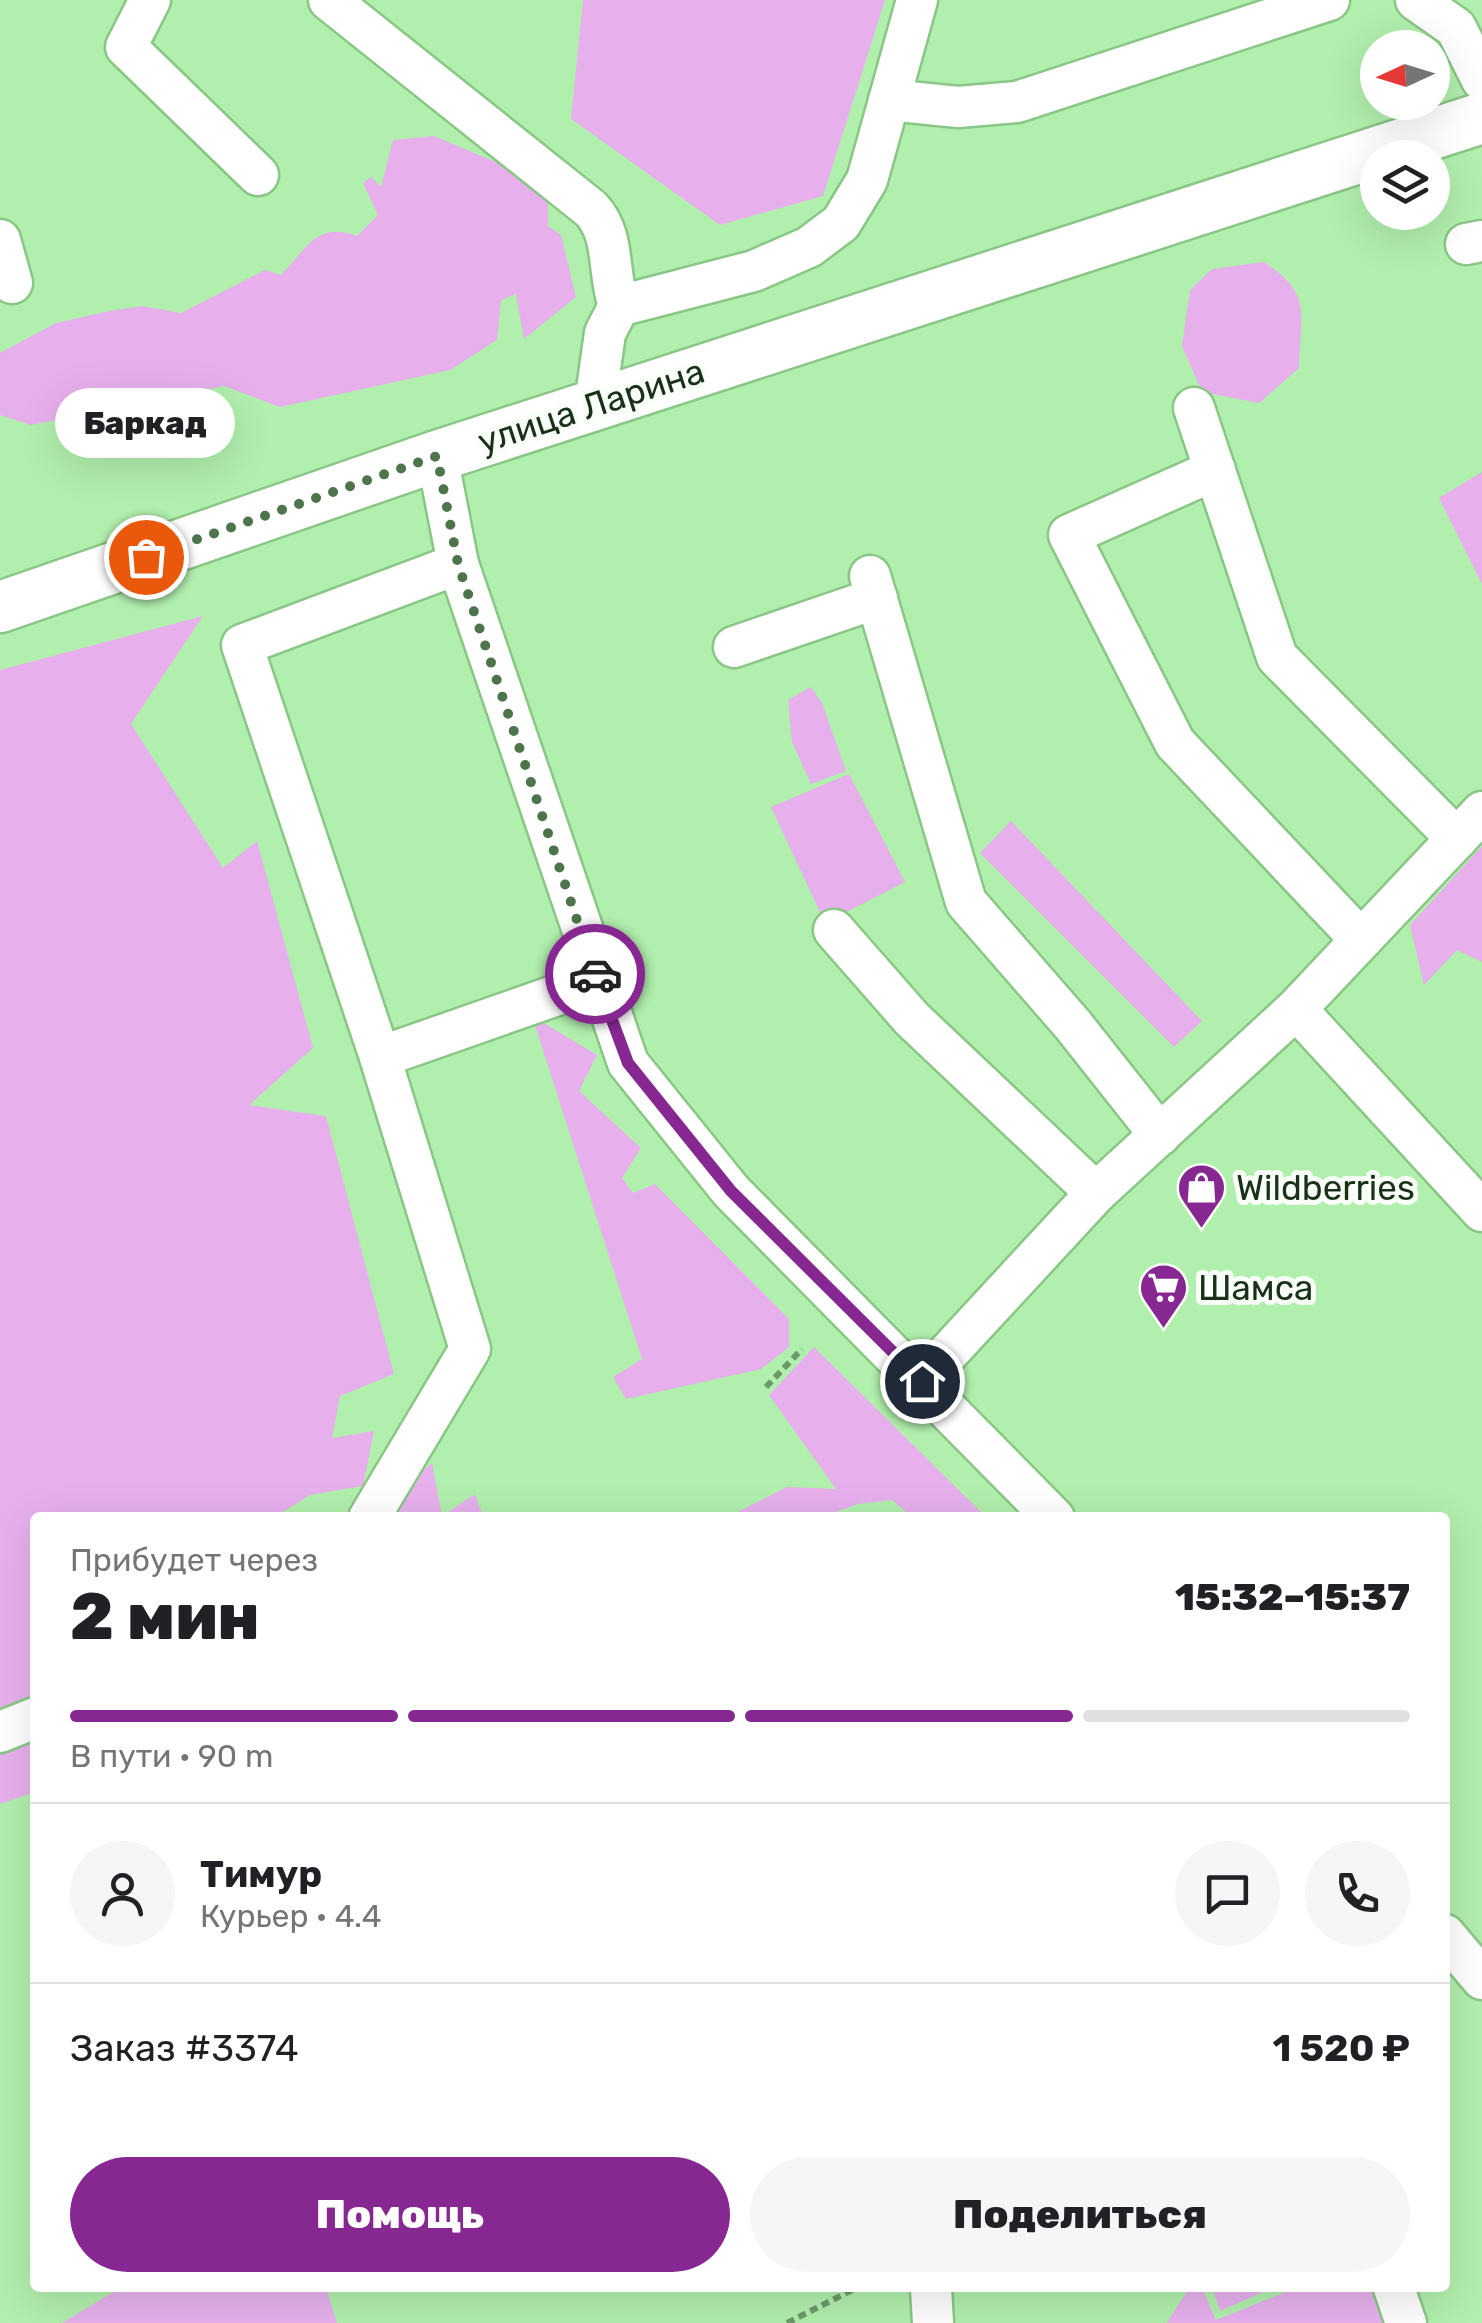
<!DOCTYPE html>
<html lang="ru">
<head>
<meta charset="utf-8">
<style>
	body { margin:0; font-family:Rubik,sans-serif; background:#f6f6f6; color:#202124; height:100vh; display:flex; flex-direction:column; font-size:38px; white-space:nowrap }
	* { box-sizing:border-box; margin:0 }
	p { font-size:32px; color:#757577 }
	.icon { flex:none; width:55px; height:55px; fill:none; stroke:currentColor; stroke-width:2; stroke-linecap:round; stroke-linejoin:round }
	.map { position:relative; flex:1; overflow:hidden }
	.drawer { position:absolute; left:30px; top:1512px; width:1420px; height:780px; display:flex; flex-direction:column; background:#fff; border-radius:10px; box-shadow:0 10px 40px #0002 }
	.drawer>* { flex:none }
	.needle { width:65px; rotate:266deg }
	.controls { position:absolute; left:1360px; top:30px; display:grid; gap:20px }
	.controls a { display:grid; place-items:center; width:90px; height:90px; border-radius:50%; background:#fff; box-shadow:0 10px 40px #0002; font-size:50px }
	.pin { position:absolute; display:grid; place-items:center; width:85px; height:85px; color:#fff; margin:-42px; border:5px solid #fff; border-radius:50%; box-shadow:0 2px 10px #0007 }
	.courier { position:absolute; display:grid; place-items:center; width:100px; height:100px; margin:-50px; border:8px solid #872892; border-radius:50%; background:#fff; color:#222; box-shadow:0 2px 12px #0007 }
	.bubble { position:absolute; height:70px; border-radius:35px; background:#fff; box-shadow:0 10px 40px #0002; font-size:32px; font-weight:800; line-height:70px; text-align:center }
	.overview em { font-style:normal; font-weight:800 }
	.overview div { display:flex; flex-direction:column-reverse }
	.overview { display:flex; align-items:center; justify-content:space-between; height:170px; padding:0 40px }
	h1 { font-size:65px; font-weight:800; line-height:75px }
	.bar { display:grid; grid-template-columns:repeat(4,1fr); gap:15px 10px; align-content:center; height:120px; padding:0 40px }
	.bar i { height:12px; border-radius:8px; background:#e0e0e0 }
	.bar .active { background:#872892 }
	.bar p { grid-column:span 4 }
	.line { display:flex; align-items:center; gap:25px; padding:0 40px; border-top:2px solid #e0e0e0 }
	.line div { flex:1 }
	.round { display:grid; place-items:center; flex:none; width:105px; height:105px; border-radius:52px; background:#f6f6f6 }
	.action { display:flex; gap:20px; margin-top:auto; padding:20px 40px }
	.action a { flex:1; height:115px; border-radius:60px; background:#872892; color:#fff; font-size:40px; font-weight:800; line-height:115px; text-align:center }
	.action a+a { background:#f6f6f6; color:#202124 }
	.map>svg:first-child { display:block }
</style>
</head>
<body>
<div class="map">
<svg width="1482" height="2323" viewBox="0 0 1482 2323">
	<rect width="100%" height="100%" fill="#b1efad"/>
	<!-- green -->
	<g fill="#e7b0ed">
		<polygon points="583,0 885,0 823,196 720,225 571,119"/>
		<path d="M434,136L498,163L548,201V226L561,235L576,297L524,339L516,294L501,300L497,340L450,370L280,407L224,386L31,425L0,415V353L56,323L109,311L142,306L181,313L265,270L281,275C307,248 317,221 357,236L378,215L363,183L371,177L381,187L393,140Z"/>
		<path d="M1264,262C1314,295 1300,314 1299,368L1259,403L1202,392L1182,346L1190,290L1212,269Z"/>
		<polygon points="1482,472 1482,584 1439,498"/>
		<polygon points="203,616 131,724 223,868 257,841 313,1048 249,1105 326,1116 394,1374 340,1396 332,1438 374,1431 363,1486 310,1495 275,1517 35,1518 35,1696 0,1715 0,670"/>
		<polygon points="811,687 822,703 846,771 811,784 792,742 788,700"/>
		<polygon points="849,774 905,882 825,923 771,807"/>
		<polygon points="1011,821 1202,1021 1174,1047 980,853"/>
		<polygon points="1482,846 1482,962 1457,950 1424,985 1410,925"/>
		<polygon points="532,1016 597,1055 579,1091 641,1148 622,1178 633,1193 655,1184 789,1319 789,1347 761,1369 626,1399 613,1377 642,1359"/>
		<polygon points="814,1347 986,1517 912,1517 892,1500 858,1504 822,1517 636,1517 642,1513 730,1516 787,1487 836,1489 769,1395"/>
		<polygon points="432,1463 442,1516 475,1494 483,1517 401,1517 394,1492"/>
		<polygon points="35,1736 35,1792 0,1804 0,1748"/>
		<polygon points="120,2288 326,2288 337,2323 62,2323"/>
		<polygon points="1189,2288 1202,2288 1216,2320 1296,2288 1380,2288 1392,2323 1167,2323"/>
		<polygon points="1212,2288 1272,2288 1220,2311"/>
	</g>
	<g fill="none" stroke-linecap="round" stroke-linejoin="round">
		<defs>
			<g id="minor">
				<polyline points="150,0 126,47 258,175"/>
				<path d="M329,0L591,209C616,235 607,274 619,306"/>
				<polyline points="1416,0 1456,28 1482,80"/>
				<polyline points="889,100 958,107 1017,102 1329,0"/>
				<polyline points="0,240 12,283"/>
				<polyline points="1466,244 1482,241"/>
				<polyline points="595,404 605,333 619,306 754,271 809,247 841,223 867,180 917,0"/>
				<polyline points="1194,408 1277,657 1457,839"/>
				<polyline points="437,456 458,564 628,1063 731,1191 1054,1518"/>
				<polyline points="1215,470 1069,535 1175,743 1361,940"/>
				<polyline points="870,576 966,902 1073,1025 1160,1135"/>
				<polyline points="734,647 877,598"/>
				<polyline points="834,930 912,1019 1096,1193"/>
				<polyline points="1296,1009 1482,1211"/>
				<polyline points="380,1057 597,981"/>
				<polyline points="922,1381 1096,1193 1296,1009 1482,812"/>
				<polyline points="369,1518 470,1349 380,1057 242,645 458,564"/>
				<polyline points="0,1732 35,1718"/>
				<polyline points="1445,1935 1482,1979"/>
				<polyline points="931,2288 933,2323"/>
				<polyline points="1394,2288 1406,2323"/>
			</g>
			<polyline id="major" points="0,607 437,456 1482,118"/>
		</defs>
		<!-- minor casing -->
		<use href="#minor" stroke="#8ac686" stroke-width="45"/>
		<!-- major casing -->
		<use href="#major" stroke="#8ac686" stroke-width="55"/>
		<!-- path -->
		<g stroke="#6c9969" stroke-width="6" stroke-dasharray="8 5" stroke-linecap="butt">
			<polyline points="766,1387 802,1349"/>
			<polyline points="787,2323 856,2288"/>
		</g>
		<!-- minor -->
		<use href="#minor" stroke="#fff" stroke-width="40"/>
		<!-- major -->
		<use href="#major" stroke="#fff" stroke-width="50"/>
	</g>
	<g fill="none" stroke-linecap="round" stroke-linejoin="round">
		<!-- done -->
		<polyline stroke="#4e744c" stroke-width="10" stroke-dasharray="0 18" points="146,557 437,456 458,564 595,974"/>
		<!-- route -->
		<polyline stroke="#872892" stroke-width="12" points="595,974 628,1063 731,1191 922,1381"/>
	</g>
	<!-- icons -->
	<defs>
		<symbol id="shop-pin" viewBox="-11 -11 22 30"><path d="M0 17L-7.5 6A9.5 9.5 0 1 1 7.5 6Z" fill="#872892" stroke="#f9fff8"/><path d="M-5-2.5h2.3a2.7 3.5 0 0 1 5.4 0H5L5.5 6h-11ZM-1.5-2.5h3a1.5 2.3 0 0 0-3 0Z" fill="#fff"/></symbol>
		<symbol id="supermarket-pin" viewBox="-11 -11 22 30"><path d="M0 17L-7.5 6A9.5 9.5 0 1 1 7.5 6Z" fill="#872892" stroke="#f9fff8"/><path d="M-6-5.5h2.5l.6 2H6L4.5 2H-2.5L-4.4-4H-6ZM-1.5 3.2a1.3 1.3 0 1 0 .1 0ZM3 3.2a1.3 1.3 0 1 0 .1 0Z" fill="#fff"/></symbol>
	</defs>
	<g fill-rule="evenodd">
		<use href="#shop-pin" x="1174" y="1160" width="55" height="75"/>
		<use href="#supermarket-pin" x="1136" y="1260" width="55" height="75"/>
	</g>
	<g text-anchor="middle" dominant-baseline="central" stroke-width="10" stroke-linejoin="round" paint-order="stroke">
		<!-- street labels -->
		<g font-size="35" fill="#193118" stroke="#f9fff8">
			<text transform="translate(591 406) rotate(-18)">улица Ларина</text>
		</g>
		<!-- poi labels -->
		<g font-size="35" fill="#193118" stroke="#f9fff8" text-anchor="start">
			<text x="1236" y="1188">Wildberries</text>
			<text x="1198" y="1288">Шамса</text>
		</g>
	</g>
</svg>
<div class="controls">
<a><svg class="needle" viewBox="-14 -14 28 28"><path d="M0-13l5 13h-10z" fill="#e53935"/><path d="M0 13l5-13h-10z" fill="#757577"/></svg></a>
<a><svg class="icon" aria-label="layers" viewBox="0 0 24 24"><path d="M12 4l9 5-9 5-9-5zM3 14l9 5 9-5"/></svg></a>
</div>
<div class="pin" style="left:146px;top:557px;background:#ea580c"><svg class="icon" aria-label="bag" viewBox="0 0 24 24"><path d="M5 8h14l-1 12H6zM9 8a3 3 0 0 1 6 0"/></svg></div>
<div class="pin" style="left:922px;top:1381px;background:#1f2937"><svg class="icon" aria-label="home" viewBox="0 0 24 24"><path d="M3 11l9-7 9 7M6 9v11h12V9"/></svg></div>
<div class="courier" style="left:595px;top:974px"><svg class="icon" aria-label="car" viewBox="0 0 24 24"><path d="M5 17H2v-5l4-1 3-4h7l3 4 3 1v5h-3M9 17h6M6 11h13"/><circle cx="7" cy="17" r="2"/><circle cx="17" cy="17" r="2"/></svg></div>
<div class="bubble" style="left:55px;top:388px;width:180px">Баркад</div>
<section class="drawer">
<div class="overview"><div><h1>2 мин</h1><p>Прибудет через</p></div><em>15:32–15:37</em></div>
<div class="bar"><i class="active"></i><i class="active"></i><i class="active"></i><i></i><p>В пути · 90 m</p></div>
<div class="line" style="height:180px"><a class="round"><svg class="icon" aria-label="person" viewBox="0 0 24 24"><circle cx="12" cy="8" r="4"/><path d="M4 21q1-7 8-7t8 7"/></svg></a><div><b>Тимур</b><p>Курьер · 4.4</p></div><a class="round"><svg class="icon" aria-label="chat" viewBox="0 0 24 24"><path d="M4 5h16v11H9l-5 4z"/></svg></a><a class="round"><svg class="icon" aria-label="phone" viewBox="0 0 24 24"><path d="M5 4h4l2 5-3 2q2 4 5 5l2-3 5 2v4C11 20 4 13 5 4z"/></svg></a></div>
<div class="line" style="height:130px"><div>Заказ #3374</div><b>1 520 ₽</b></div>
<div class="action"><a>Помощь</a><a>Поделиться</a></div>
</section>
</div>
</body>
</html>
